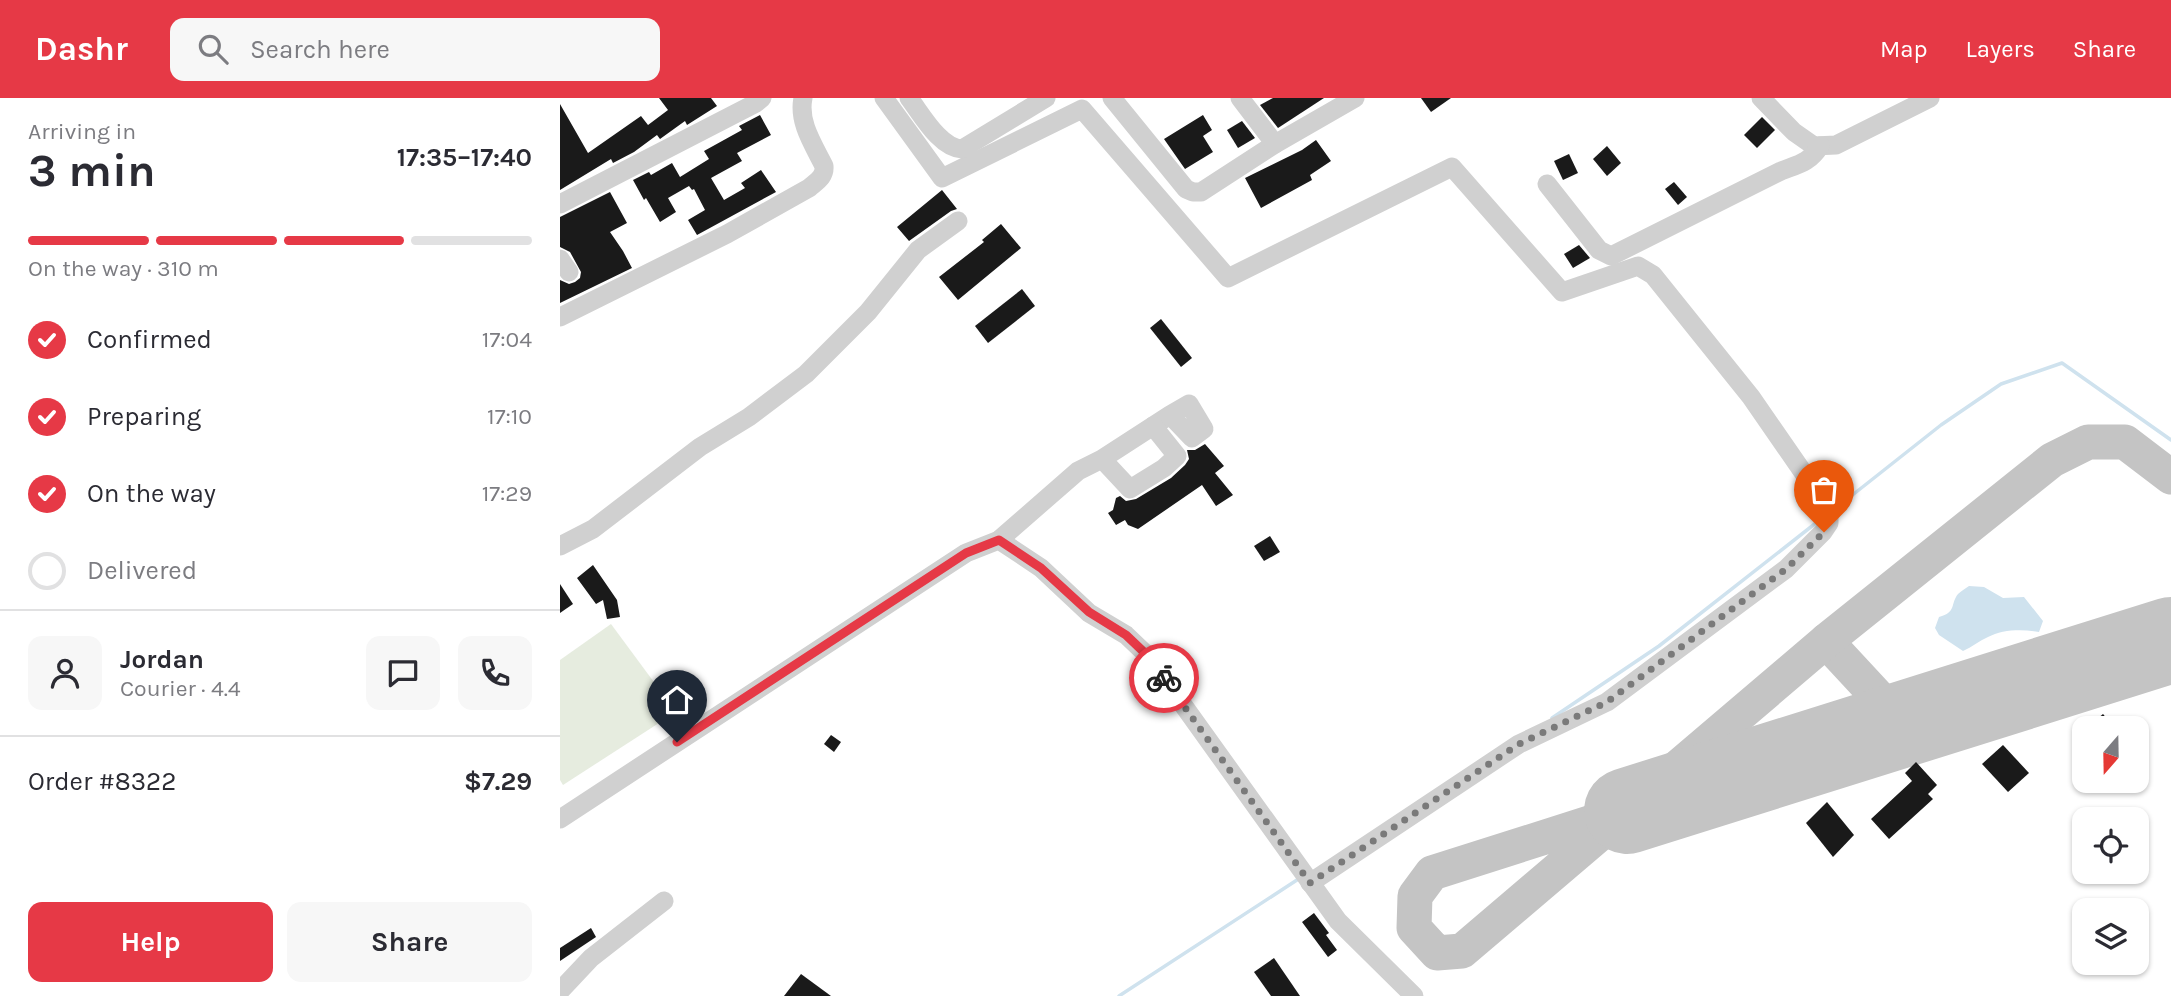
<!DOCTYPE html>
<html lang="en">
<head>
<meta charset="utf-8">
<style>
	body { margin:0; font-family:Karla,sans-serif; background:#f7f7f7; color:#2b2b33; height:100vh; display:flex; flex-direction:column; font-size:26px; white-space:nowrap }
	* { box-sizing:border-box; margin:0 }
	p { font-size:23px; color:#7c7c81 }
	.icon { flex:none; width:38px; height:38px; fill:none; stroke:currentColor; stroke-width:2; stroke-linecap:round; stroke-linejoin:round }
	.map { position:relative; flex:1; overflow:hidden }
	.details { display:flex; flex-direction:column; background:#fff; width:560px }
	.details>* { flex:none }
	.needle { width:46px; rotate:200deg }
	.controls { position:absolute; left:1512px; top:618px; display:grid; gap:14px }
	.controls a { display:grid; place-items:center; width:77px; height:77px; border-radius:14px; background:#fff; box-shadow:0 2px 5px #0004; font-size:35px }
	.pin { position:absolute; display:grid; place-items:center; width:60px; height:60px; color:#fff; margin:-72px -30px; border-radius:50% 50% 50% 0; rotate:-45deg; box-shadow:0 0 7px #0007 }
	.pin .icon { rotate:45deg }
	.courier { position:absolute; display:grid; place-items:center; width:70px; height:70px; margin:-35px; border:5px solid #e63946; border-radius:50%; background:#fff; color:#222; box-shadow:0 2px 9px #0007 }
	.summary em { font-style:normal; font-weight:700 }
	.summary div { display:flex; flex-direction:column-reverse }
	.summary { display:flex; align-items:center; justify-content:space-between; height:119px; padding:0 28px }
	h1 { font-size:46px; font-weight:700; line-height:52px }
	.bar { display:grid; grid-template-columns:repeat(4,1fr); gap:10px 7px; align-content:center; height:84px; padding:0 28px }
	.bar i { height:9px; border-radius:5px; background:#e1e1e2 }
	.bar .on { background:#e63946 }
	.bar p { grid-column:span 4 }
	.line { display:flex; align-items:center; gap:18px; padding:0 28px; border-top:2px solid #e1e1e2 }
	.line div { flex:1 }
	.round { display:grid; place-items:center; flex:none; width:74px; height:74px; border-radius:14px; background:#f7f7f7 }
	ol { padding:0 28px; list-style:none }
	li { display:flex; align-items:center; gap:21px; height:77px }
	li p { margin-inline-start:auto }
	li .icon { padding:7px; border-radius:50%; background:#e63946; color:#fff; stroke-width:4 }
	li:last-child { color:#7c7c81 }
	li i { width:38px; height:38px; border:4px solid #e1e1e2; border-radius:50% }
	.primary-button { display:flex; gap:14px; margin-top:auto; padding:14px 28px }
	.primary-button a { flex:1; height:80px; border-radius:14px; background:#e63946; color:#fff; font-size:28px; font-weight:700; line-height:80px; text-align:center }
	.primary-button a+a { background:#f7f7f7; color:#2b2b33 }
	header { display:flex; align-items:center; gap:42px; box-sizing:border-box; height:98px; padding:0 35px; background:#e63946; color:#fff }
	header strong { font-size:33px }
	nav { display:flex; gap:38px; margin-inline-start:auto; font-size:24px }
	.search { width:490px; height:63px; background:#f7f7f7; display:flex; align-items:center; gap:18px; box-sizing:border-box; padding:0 24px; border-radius:14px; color:#7c7c81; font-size:26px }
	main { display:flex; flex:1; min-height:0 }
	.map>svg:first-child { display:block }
</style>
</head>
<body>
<header>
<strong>Dashr</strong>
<div class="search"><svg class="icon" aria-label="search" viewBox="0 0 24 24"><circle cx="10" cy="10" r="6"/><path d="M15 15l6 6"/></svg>Search here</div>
<nav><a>Map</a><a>Layers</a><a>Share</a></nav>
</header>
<main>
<section class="details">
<div class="summary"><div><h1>3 min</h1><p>Arriving in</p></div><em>17:35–17:40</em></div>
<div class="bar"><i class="on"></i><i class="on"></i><i class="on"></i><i></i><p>On the way · 310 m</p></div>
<ol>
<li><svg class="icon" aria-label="check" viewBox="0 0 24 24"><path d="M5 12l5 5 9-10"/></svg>Confirmed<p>17:04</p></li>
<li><svg class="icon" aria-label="check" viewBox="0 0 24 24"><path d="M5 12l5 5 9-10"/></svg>Preparing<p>17:10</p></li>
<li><svg class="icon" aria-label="check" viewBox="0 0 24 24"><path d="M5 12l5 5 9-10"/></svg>On the way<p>17:29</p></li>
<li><i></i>Delivered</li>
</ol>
<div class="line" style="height:126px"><a class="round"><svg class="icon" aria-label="person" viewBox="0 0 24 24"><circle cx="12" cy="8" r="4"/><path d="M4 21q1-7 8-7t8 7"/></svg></a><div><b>Jordan</b><p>Courier · 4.4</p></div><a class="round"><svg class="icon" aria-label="chat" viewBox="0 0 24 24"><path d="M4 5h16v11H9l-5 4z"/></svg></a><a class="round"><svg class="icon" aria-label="phone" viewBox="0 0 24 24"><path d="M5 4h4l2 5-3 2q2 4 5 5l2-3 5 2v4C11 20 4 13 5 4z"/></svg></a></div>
<div class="line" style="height:91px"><div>Order #8322</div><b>$7.29</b></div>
<div class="primary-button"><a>Help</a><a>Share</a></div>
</section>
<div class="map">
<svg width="1611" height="898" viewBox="0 0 1611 898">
	<rect width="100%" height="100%" fill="#fff"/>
	<!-- green -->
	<polygon fill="#e6ecdf" points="51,526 116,614 3,687 0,682 0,562"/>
	<!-- water -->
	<path fill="#cfe2ee" d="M1409,488L1424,489L1443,500L1464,499L1483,523L1479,534C1464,531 1442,531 1428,539C1419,543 1412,549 1403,553L1379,537L1375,530L1379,519C1397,514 1390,506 1398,496C1401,493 1405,491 1409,488Z"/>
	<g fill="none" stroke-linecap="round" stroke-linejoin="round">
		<!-- stream -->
		<g stroke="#cfe2ee" stroke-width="3.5">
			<polyline points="1276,410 1381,327 1441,286 1502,265 1611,342"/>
			<polyline points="992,620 1099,548 1261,421"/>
			<polyline points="559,898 740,780"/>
		</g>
		<!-- taxiway -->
		<g stroke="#c4c4c4" stroke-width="35">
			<polyline points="1266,543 1343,626"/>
			<polyline points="1067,713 872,775 855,798 854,830 877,855 902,853 1266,543 1492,362 1528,344 1565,344 1611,379"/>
		</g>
		<!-- runway -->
		<polyline stroke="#c4c4c4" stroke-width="86" points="1067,713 1611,542"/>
	</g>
	<!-- building -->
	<g fill="#1a1a1a">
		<polygon points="99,0 151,0 157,8 127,27 125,23 100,41 97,37 74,54 53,65 51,61 0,92 0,6 28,55 81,18 88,27 108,12"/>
		<polygon points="713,0 764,0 718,30 700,7"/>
		<polygon points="861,0 891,0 871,14"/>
		<polygon points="200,17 211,37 177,55 182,63 151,80 164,102 185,90 181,85 201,72 216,94 137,137 128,122 145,112 134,91 132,92 129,88 108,100 116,114 100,124 86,100 84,102 73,82 89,74 91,77 112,65 120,79 149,61 144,53 182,32 179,28"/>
		<polygon points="643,17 652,32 643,38 653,54 625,71 604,41"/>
		<polygon points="1202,19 1215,32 1197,50 1184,37"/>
		<polygon points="682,23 695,40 678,50 667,32"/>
		<polygon points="756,42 771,63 750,77 752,82 701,110 685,80 742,52"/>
		<polygon points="1047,48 1061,65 1047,78 1033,61"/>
		<polygon points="1009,56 1018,75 1003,82 994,63"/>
		<polygon points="1114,84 1127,99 1118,107 1105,91"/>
		<polygon points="382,92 397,111 391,113 349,143 337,129"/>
		<polygon points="50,94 67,125 50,134 63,153 72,170 0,205 0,182 9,186 15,184 20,180 21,174 10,154 0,149 0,119"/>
		<polygon points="441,126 461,150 398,202 379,179 424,144 422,142"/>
		<polygon points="1019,147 1030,160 1013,170 1004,156"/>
		<polygon points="462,191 475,208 428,245 415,228"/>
		<polygon points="601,221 632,260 621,269 590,230"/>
		<polygon points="645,346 664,368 655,375 673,397 656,408 642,387 578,431 568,427 565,422 556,427 548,415 553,412 556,400 560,398 566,403 576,401 611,380 625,367 629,361 627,352 635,352"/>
		<polygon points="710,438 720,454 704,463 694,448"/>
		<polygon points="33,467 57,502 60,519 47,521 43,502 36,506 17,480"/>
		<polygon points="0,486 13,506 0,515"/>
		<polygon points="1543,616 1555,630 1526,630"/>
		<polygon points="271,637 281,644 274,654 264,646"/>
		<polygon points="1443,647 1469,675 1448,694 1422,666"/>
		<polygon points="1356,664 1377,687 1368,696 1373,701 1329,741 1311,721 1352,683 1345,675"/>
		<polygon points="1267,704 1294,737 1273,759 1246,725"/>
		<polygon points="754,815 769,835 766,837 777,852 768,859 742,824"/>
		<polygon points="31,830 36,839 0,863 0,850"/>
		<polygon points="714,860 740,898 711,898 694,874"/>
		<polygon points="241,876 271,898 224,898"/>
	</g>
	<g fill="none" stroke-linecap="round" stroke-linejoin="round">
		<!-- minor -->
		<g stroke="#d0d0d0" stroke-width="19">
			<polyline points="324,0 382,80 522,11 668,180 892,69 1002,194 1078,168 1093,177 1191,299 1265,406 1269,415 1269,425 1263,434 1226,471 1047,604 959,646 750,785"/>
			<path d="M349,0C362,17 380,50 402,51L486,0"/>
			<polyline points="552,0 626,91 633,94 641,94 715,46 795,0"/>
			<polyline points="680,0 715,46"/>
			<polyline points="1201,0 1234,34 1254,48 1276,47 1370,0"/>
			<path d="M987,86L1039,152L1051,158L1221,73C1239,66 1249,65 1260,48"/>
			<polyline points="0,106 196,5 202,0"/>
			<polyline points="0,161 9,174"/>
			<path d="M0,219L167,136L249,90C257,83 265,79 264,68C253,46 238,24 243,0"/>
			<polyline points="593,328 610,317 632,340 644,331 629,306 610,317"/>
			<polyline points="439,442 518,373 542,361 570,391 604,370 617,358 593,328 542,361"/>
			<polyline points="0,448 33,431 140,349 189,319 246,276 308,214 358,152 398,123"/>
			<polyline points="0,721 406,455 439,442 481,470 529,515 566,537 588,558 778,823 854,898"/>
			<polyline points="0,893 31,860 104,803"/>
		</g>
	</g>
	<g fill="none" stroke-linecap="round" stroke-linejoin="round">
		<!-- done -->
		<polyline stroke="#7a7a7a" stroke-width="7" stroke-dasharray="0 12.6" points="604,580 750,785 959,646 1047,604 1226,471 1264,434"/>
		<!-- route -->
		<polyline stroke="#e63946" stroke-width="9" points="117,644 406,455 439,442 481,470 529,514 566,537 588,558 604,580"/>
	</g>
</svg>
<div class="controls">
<a><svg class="needle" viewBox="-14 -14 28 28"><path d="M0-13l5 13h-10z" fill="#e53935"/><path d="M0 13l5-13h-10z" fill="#7c7c81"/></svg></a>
<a><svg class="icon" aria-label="locate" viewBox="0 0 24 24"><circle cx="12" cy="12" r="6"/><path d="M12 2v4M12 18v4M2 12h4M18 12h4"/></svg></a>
<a><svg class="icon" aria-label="layers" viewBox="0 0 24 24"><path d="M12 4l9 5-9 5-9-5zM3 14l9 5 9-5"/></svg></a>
</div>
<div class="pin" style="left:1264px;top:434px;background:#ea580c"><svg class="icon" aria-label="bag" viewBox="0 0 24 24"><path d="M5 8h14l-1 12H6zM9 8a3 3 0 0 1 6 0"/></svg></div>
<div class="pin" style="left:117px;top:644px;background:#1f2937"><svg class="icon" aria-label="home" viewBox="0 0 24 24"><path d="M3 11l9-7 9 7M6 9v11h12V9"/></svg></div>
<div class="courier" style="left:604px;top:580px"><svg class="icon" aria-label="bike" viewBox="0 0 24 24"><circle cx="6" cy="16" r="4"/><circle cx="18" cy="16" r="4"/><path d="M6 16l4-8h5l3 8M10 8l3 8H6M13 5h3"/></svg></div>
</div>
</main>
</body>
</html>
